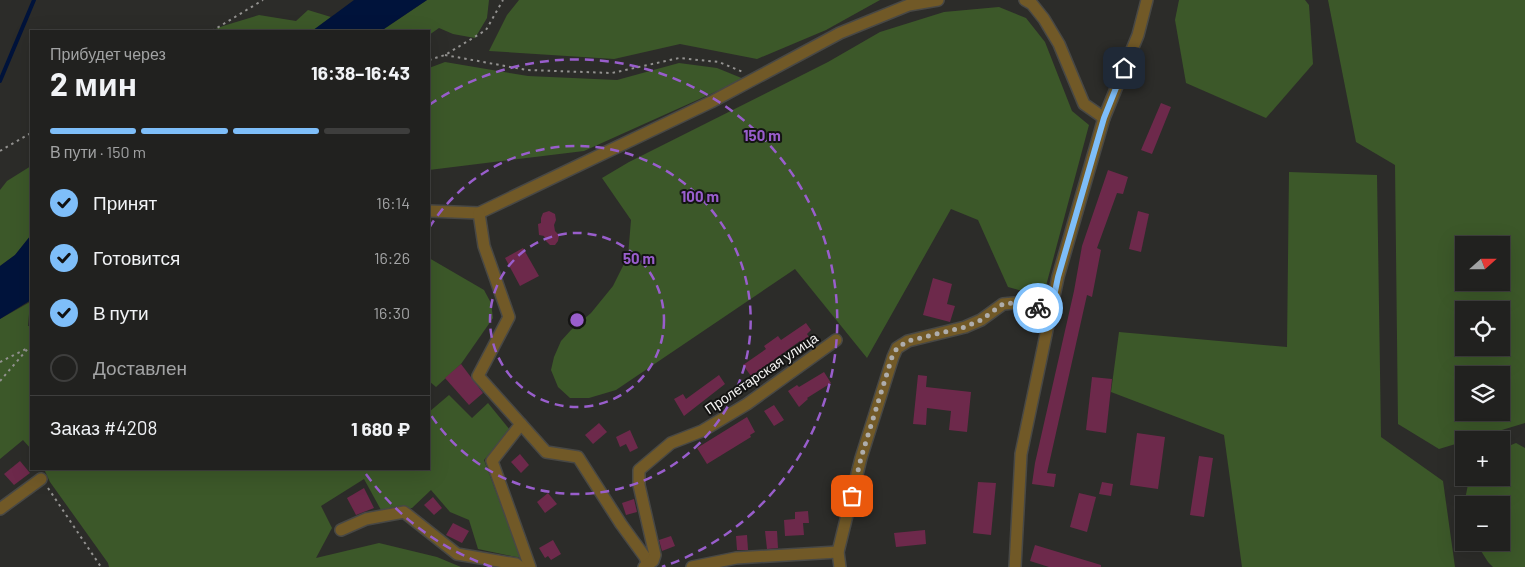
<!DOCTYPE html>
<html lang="ru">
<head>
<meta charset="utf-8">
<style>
	body { margin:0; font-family:Barlow,sans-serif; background:#2d2e2c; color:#f1f3f6; height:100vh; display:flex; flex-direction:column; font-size:19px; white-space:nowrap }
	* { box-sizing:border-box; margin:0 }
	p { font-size:16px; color:#a2a3a4 }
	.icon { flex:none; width:28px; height:28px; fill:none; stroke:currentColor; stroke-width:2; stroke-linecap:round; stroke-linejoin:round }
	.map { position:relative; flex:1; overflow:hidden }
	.panel { position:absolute; left:30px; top:30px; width:400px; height:440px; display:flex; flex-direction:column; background:#21211f; border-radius:0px; box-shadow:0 5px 20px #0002,0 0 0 1px #3e3e3d }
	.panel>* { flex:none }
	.needle { width:32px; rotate:69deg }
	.tools { position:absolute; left:1455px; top:236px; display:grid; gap:10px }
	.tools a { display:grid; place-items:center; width:55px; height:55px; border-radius:0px; background:#21211f; box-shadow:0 5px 20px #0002,0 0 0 1px #3e3e3d; font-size:25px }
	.pin { position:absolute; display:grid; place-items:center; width:42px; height:42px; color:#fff; margin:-21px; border-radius:10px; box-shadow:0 2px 8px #0006 }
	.courier { position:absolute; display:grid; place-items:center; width:50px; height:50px; margin:-25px; border:4px solid #7ebef9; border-radius:50%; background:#fff; color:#222; box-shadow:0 1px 6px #0007 }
	.overview em { font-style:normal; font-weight:700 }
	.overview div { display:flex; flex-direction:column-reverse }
	.overview { display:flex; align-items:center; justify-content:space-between; height:85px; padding:0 20px }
	h1 { font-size:32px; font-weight:700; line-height:38px }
	.bar { display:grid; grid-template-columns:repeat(4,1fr); gap:8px 5px; align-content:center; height:60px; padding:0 20px }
	.bar i { height:6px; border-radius:4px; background:#3e3e3d }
	.bar .current { background:#7ebef9 }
	.bar p { grid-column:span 4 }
	.line { display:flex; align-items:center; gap:12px; padding:0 20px; border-top:1px solid #3e3e3d }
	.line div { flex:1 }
	ol { padding:0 20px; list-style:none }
	li { display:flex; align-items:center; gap:15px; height:55px }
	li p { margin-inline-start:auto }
	li .icon { padding:5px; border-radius:50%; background:#7ebef9; color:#111; stroke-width:4 }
	li:last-child { color:#a2a3a4 }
	li i { width:28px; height:28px; border:2px solid #3e3e3d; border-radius:50% }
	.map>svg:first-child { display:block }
</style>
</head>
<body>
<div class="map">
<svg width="1525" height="567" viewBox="0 0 1525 567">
	<rect width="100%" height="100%" fill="#2c2c29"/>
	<!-- green -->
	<g fill="#3c5829" fill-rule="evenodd">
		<polygon points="427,0 489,0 487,18 475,38 453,34 439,28 429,35 429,31 381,31"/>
		<polygon points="519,0 880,0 826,30 757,59 680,44 614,59 489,51 507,15"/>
		<polygon points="1179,0 1305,0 1309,5 1313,64 1266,118 1186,83 1175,20"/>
		<path d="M1328,0H1525V423L1439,449L1398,424L1395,165L1356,142ZM1464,245H1501V282H1464ZM1464,310H1501V348H1464ZM1464,375H1501V412H1464Z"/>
		<polygon points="999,7 1026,18 1045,42 1072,111 1089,125 1043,297 1008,287 978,220 951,209 867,358 795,269 616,390 589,398 570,398 558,387 551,370 554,357 561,341 571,330 591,313 613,286 628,256 631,220 602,178 629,162 828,62 880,32 944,12"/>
		<polygon points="308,10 331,17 312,31 211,31 223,26 259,15 296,21"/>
		<polygon points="445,62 528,76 617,80 679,63 717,68 744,79 584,151 429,170 429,68"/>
		<polygon points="31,166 31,235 15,255 0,266 0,190 7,181"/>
		<polygon points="1289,172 1377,175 1381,437 1443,481 1455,567 1242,567 1224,435 1111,392 1119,332 1287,347"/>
		<polygon points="429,258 484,290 491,303 493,318 461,364 436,387 429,381"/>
		<polygon points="30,302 28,326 31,326 31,449 23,440 0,459 0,319"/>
		<polygon points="449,395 472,418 488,403 510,430 484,460 521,558 478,549 469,520 450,512 431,490 412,508 381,510 364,479 321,506 332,528 316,558 379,543 437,557 461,567 109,567 108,563 50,482 44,469 429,469 429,412"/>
		<polygon points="1516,443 1525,448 1525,567 1493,567 1488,562 1476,543 1501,542 1501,505 1464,505 1469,479 1470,478 1501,478 1501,449"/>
	</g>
	<!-- water -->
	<g fill="#00133b">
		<polygon points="354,0 427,0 381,31 312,31"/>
		<polygon points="31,235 31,300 0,319 0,266 15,255"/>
	</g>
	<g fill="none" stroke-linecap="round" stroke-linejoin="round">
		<!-- stream -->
		<polyline stroke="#00133b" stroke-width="4" points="0,81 34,0"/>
	</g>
	<!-- building -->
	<g fill="#6d294b">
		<polygon points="1161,103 1171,107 1152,154 1141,150"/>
		<polygon points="1108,170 1128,177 1123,194 1117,193 1097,248 1101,250 1092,297 1087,295 1047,473 1056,474 1054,487 1032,484 1035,463 1074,291 1082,246"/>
		<polygon points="549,211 555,214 556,220 554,225 555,231 559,235 558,241 555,245 550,245 546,241 544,236 539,235 538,224 541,223 541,218 543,213"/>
		<polygon points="1138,211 1149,214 1141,252 1129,249"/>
		<polygon points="523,248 539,276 520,286 505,258"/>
		<polygon points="933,278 952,284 947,304 955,306 950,322 923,315"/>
		<polygon points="806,323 811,330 807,334 809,337 802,343 800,341 751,376 743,365 766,349 764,346 778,336 781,340"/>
		<polygon points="461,364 483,393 469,405 445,378"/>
		<polygon points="824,372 831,383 807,398 808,399 799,407 788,391 797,385 799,387"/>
		<polygon points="719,375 725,384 684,416 674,399 683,394 686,399"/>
		<polygon points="918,375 927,376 926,387 971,392 967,432 949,430 951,411 927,408 926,425 913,424"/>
		<polygon points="1092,377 1112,379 1106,433 1086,430"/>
		<polygon points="774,405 784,420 774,426 764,411"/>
		<polygon points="747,417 755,432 750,435 751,437 707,464 697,448"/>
		<polygon points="599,423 607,432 593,444 585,435"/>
		<polygon points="630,430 638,448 630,452 626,444 620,447 616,437"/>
		<polygon points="1137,433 1165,437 1158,489 1130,485"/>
		<polygon points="520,454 529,465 521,473 511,462"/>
		<polygon points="1199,456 1213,458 1204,517 1190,515"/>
		<polygon points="20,461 30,473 14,485 4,474"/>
		<polygon points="978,482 996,483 991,535 973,533"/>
		<polygon points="1102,482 1113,484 1111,496 1099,494"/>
		<polygon points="364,488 374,508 356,515 347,498"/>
		<polygon points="548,493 557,504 545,513 537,502"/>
		<polygon points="1079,493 1096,497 1087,532 1070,527"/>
		<polygon points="433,497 442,508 434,515 424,505"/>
		<polygon points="634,499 637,512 626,515 622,503"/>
		<polygon points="808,511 809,523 803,523 804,535 785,536 784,520 795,519 795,512"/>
		<polygon points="453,523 469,531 462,543 446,535"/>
		<polygon points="925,530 926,544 896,547 894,533"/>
		<polygon points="765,531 777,531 778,548 767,549"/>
		<polygon points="747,535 748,550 737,550 736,536"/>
		<polygon points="671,536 675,546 662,551 659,540"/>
		<polygon points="553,540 561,554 551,560 548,556 545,558 539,548"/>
		<polygon points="1035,545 1101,565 1101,567 1049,567 1030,561"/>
	</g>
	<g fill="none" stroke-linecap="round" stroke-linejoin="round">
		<defs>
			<g id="minor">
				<polyline points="1025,0 1032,4 1044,19 1059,44 1084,104 1104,118"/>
				<polyline points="429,211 479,213 711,102 840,33 909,5 938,0"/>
				<polyline points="479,213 484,246 509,317 478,376 546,452 578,457 621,524 645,557 648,565"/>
				<polyline points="521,424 492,461 530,567"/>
				<polyline points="0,509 41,479"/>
				<polyline points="341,530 366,519 404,512 457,554 516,564 520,567"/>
				<polyline points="644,567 653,561 655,555 639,485 639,470 671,443 702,431 747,404 836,340"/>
				<polyline points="692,567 736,558 838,552"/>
				<polyline points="840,567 838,552 861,458 893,357 897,348 908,341 965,327 981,320 1003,304 1014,303 1051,311"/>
				<polyline points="1015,567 1021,454 1058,277 1104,118 1138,35 1147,0"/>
			</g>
		</defs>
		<!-- minor casing -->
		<use href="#minor" stroke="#484845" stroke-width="14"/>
		<!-- path -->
		<g stroke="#939290" stroke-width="2" stroke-dasharray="2.5 4" stroke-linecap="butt">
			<polyline points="212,31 263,0"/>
			<polyline points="445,55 527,70 612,73 679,58 719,62 743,72"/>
			<polyline points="429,60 445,55 486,30 503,0"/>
			<polyline points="0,151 31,133"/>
			<polyline points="0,362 26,349"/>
			<polyline points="0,381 31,345"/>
			<polyline points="48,488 101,567"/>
		</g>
		<!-- minor -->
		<use href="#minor" stroke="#715927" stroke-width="11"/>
	</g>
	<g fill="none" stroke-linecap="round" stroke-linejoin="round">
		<!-- done -->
		<polyline stroke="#aeadac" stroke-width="5" stroke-dasharray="0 9" points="852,496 861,458 892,357 897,348 908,341 965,327 981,320 1003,304 1014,303 1038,308"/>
		<!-- route -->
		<polyline stroke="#7ebef9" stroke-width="6" points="1038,308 1051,311 1058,277 1104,118 1124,68"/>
	</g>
	<!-- distance rings -->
	<g fill="none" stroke="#995ecc" stroke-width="2.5" stroke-dasharray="9 6">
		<circle cx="577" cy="320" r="87"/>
		<path d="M429 228A174 174 0 1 1 429 412"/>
		<path d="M492 567A261 261 0 0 1 363 470M429 105A261 261 0 1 1 662 567"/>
	</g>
	<g text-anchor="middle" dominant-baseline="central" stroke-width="4" stroke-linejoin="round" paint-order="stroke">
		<!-- street labels -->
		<g font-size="14" fill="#f4f3f2" stroke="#141413">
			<text transform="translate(761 373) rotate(-34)">Пролетарская улица</text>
		</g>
	</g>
	<circle cx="577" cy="320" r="8" fill="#995ecc" stroke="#141413" stroke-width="2.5"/>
	<g font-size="15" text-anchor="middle" font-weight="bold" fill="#995ecc" stroke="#141413" stroke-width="4" stroke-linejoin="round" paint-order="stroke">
		<text x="762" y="141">150 m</text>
		<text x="700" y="202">100 m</text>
		<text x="639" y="264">50 m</text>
	</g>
</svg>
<div class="tools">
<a><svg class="needle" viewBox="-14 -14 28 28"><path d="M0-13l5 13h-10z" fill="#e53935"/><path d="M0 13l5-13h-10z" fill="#a2a3a4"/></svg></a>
<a><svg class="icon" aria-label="locate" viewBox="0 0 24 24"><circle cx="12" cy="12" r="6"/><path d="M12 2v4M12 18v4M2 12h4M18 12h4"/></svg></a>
<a><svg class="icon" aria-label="layers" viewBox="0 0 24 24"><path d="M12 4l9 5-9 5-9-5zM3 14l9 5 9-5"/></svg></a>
<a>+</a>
<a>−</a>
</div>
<div class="pin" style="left:852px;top:496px;background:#ea580c"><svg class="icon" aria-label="bag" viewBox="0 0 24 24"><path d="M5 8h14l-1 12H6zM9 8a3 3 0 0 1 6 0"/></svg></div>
<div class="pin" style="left:1124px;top:68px;background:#1f2937"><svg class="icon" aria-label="home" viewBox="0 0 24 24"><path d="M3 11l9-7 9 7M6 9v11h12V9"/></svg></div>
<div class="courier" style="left:1038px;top:308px"><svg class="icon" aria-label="bike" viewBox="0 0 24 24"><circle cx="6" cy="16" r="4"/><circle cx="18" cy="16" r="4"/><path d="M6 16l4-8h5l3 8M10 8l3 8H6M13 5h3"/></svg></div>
<section class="panel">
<div class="overview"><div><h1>2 мин</h1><p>Прибудет через</p></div><em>16:38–16:43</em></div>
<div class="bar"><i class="current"></i><i class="current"></i><i class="current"></i><i></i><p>В пути · 150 m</p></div>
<ol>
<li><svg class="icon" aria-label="check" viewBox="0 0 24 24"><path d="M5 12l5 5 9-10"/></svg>Принят<p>16:14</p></li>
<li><svg class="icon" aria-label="check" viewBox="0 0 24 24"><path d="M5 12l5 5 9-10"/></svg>Готовится<p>16:26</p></li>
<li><svg class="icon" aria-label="check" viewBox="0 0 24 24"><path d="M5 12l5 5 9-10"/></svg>В пути<p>16:30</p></li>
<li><i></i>Доставлен</li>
</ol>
<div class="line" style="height:65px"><div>Заказ #4208</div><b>1 680 ₽</b></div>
</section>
</div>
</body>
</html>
